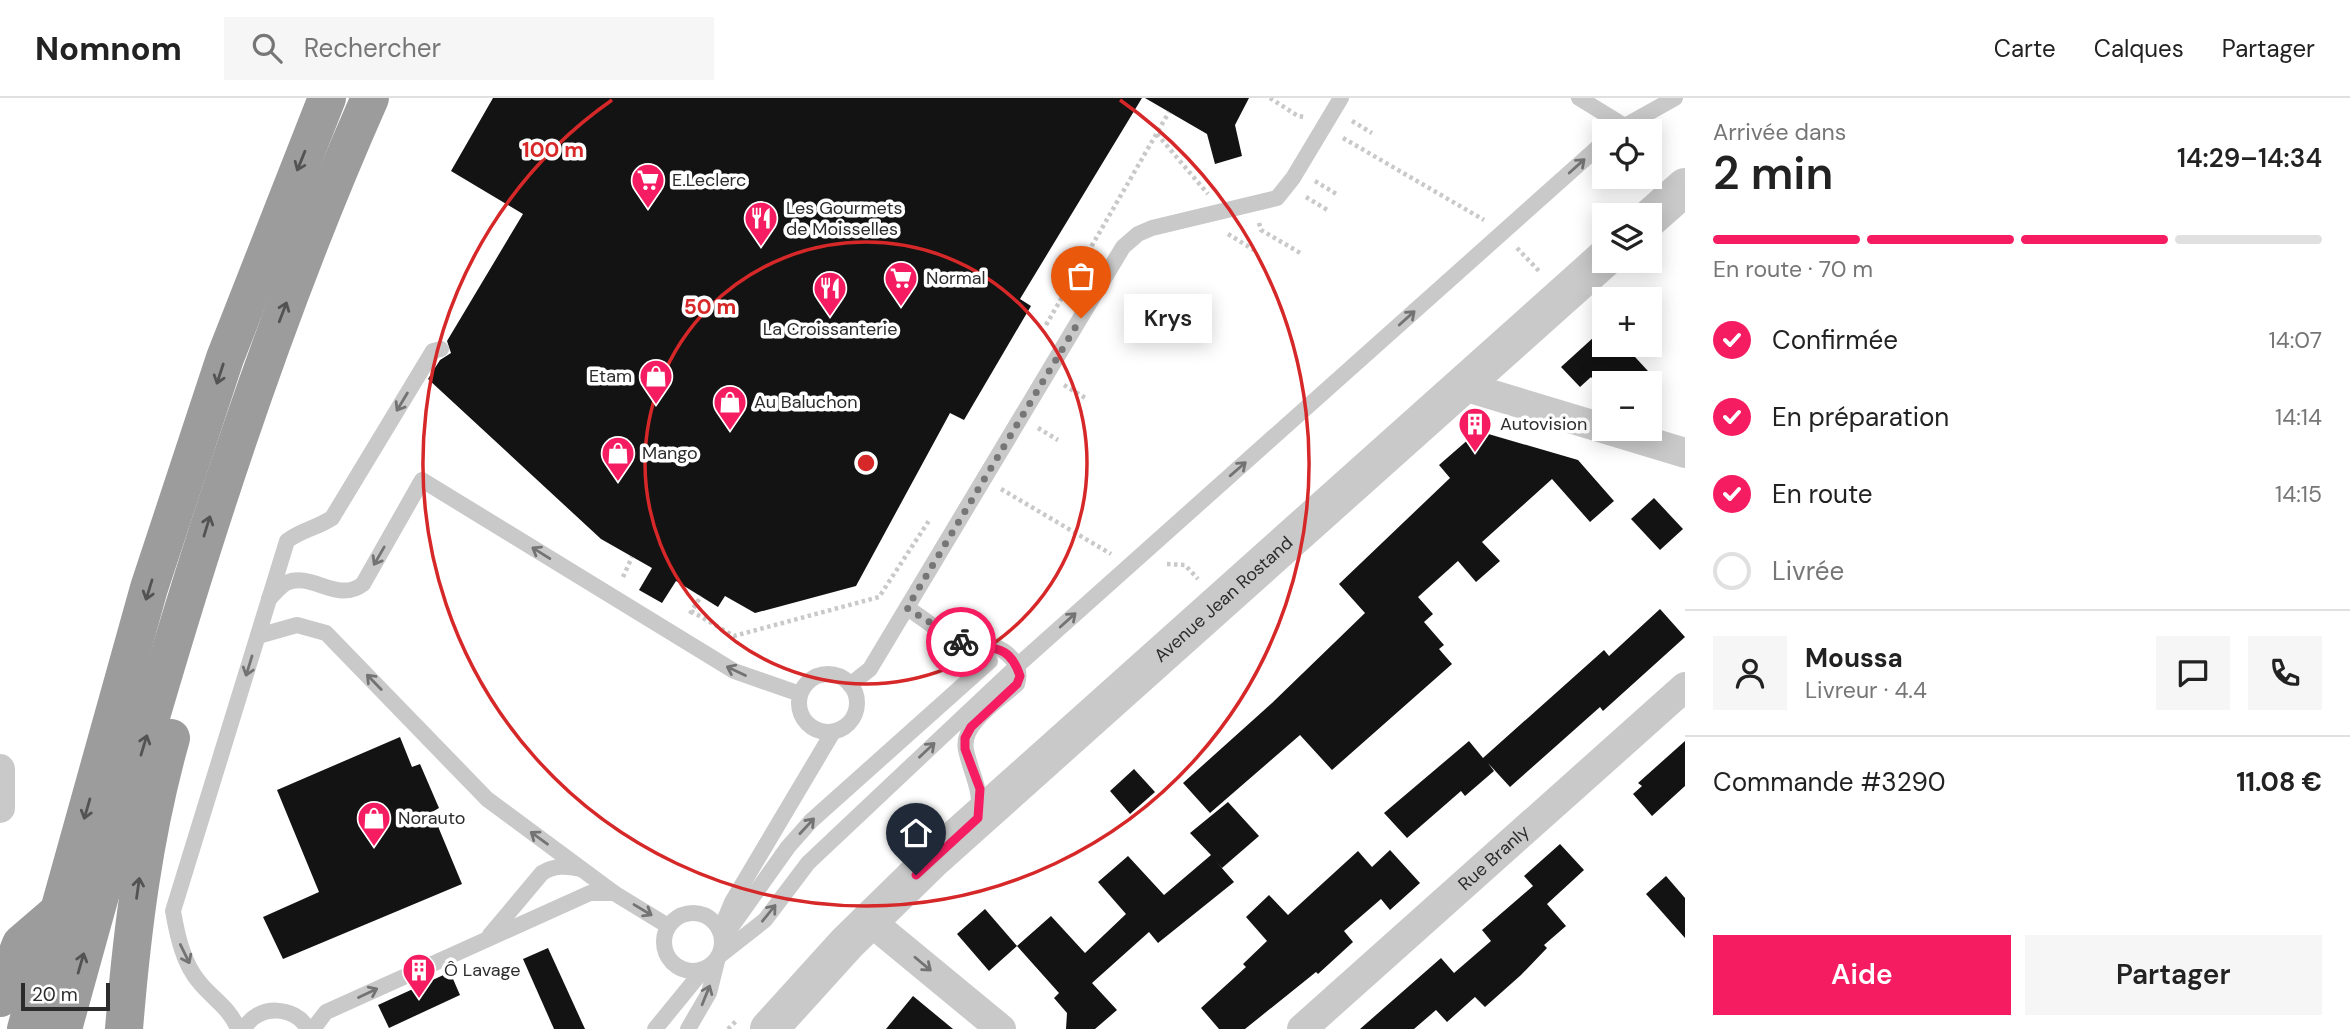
<!DOCTYPE html>
<html lang="fr">
<head>
<meta charset="utf-8">
<style>
	body { margin:0; font-family:"DM Sans",sans-serif; background:#f6f6f6; color:#222; height:100vh; display:flex; flex-direction:column; font-size:26px; white-space:nowrap }
	* { box-sizing:border-box; margin:0 }
	p { font-size:23px; color:#767676 }
	.icon { flex:none; width:38px; height:38px; fill:none; stroke:currentColor; stroke-width:2; stroke-linecap:round; stroke-linejoin:round }
	.map { position:relative; flex:1; overflow:hidden }
	.sheet { display:flex; flex-direction:column; background:#fff; width:665px }
	.sheet>* { flex:none }
	.buttons { position:absolute; left:1592px; top:21px; display:grid; gap:14px }
	.buttons a { display:grid; place-items:center; width:70px; height:70px; border-radius:0px; background:#fff; box-shadow:0 4px 18px #0003; font-size:35px }
	.scale { position:absolute; left:21px; bottom:18px; width:89px; box-sizing:border-box; padding-left:7px; border:4px solid #2c2c2c; border-top:0; font-size:19px; line-height:24px; white-space:nowrap; color:#2c2c2c; -webkit-text-stroke:5px #fff; paint-order:stroke }
	.pin { position:absolute; display:grid; place-items:center; width:60px; height:60px; color:#fff; margin:-72px -30px; border-radius:50% 50% 50% 0; rotate:-45deg; box-shadow:0 0 7px #0007 }
	.pin .icon { rotate:45deg }
	.courier { position:absolute; display:grid; place-items:center; width:70px; height:70px; margin:-35px; border:5px solid #f51c61; border-radius:50%; background:#fff; color:#222; box-shadow:0 2px 9px #0007 }
	.bubble { position:absolute; height:49px; border-radius:0px; background:#fff; box-shadow:0 4px 18px #0003; font-size:23px; font-weight:600; line-height:49px; text-align:center }
	.overview em { font-style:normal; font-weight:600 }
	.overview div { display:flex; flex-direction:column-reverse }
	.overview { display:flex; align-items:center; justify-content:space-between; height:119px; padding:0 28px }
	h1 { font-size:46px; font-weight:600; line-height:52px }
	.bar { display:grid; grid-template-columns:repeat(4,1fr); gap:10px 7px; align-content:center; height:84px; padding:0 28px }
	.bar i { height:9px; border-radius:5px; background:#e0e0e0 }
	.bar .selected { background:#f51c61 }
	.bar p { grid-column:span 4 }
	.line { display:flex; align-items:center; gap:18px; padding:0 28px; border-top:2px solid #e0e0e0 }
	.line div { flex:1 }
	.round { display:grid; place-items:center; flex:none; width:74px; height:74px; border-radius:0px; background:#f6f6f6 }
	ol { padding:0 28px; list-style:none }
	li { display:flex; align-items:center; gap:21px; height:77px }
	li p { margin-inline-start:auto }
	li .icon { padding:7px; border-radius:50%; background:#f51c61; color:#fff; stroke-width:4 }
	li:last-child { color:#767676 }
	li i { width:38px; height:38px; border:4px solid #e0e0e0; border-radius:50% }
	.primary-button { display:flex; gap:14px; margin-top:auto; padding:14px 28px }
	.primary-button a { flex:1; height:80px; border-radius:0px; background:#f51c61; color:#fff; font-size:28px; font-weight:600; line-height:80px; text-align:center }
	.primary-button a+a { background:#f6f6f6; color:#222 }
	header { display:flex; align-items:center; gap:42px; box-sizing:border-box; height:98px; padding:0 35px; background:#fff; border-bottom:2px solid #e0e0e0 }
	header strong { font-size:33px }
	nav { display:flex; gap:38px; margin-inline-start:auto; font-size:24px }
	.search { width:490px; height:63px; background:#f6f6f6; display:flex; align-items:center; gap:18px; box-sizing:border-box; padding:0 24px; border-radius:0px; color:#767676; font-size:26px }
	main { display:flex; flex:1; min-height:0 }
	.map>svg:first-child { display:block }
</style>
</head>
<body>
<header>
<strong>Nomnom</strong>
<div class="search"><svg class="icon" aria-label="search" viewBox="0 0 24 24"><circle cx="10" cy="10" r="6"/><path d="M15 15l6 6"/></svg>Rechercher</div>
<nav><a>Carte</a><a>Calques</a><a>Partager</a></nav>
</header>
<main>
<div class="map">
<svg width="1685" height="931" viewBox="0 0 1685 931">
	<rect width="100%" height="100%" fill="#fff"/>
	<!-- building -->
	<g fill="#131313">
		<polygon points="493,0 1142,0 1020,201 1031,208 1001,259 964,322 950,315 856,488 755,515 725,498 718,509 676,483 662,505 639,492 652,470 601,441 428,281 440,262 451,255 447,243 523,116 451,73"/>
		<polygon points="1145,0 1249,0 1235,27 1242,58 1215,66 1207,36"/>
		<polygon points="1605,229 1605,247 1624,247 1659,285 1625,285 1616,275 1600,290 1591,279 1580,289 1561,269"/>
		<polygon points="1485,335 1578,362 1614,403 1590,424 1552,381 1482,444 1500,463 1476,484 1458,463 1418,499 1433,516 1424,524 1444,547 1439,551 1452,566 1332,672 1300,637 1210,715 1183,685 1272,605 1365,515 1339,486 1450,380 1439,367 1470,340"/>
		<polygon points="1654,400 1683,431 1660,452 1631,421"/>
		<polygon points="1660,511 1685,539 1603,613 1600,609 1510,689 1488,665 1494,673 1465,698 1461,693 1407,740 1384,715 1469,643 1483,660 1604,552 1609,558"/>
		<polygon points="400,639 412,669 420,666 439,710 432,714 462,786 283,861 263,819 319,794 277,692"/>
		<polygon points="1685,643 1685,688 1652,718 1633,696 1642,688 1638,685"/>
		<polygon points="1134,671 1155,694 1130,716 1110,693"/>
		<polygon points="1228,704 1259,738 1222,770 1214,761 1234,784 1158,845 1149,834 1092,885 1117,912 1095,931 1066,931 1067,915 1054,900 1059,895 1017,848 1051,818 1085,855 1126,816 1098,784 1128,758 1164,797 1211,757 1190,735"/>
		<polygon points="1560,746 1584,772 1547,806 1566,828 1544,847 1547,850 1521,877 1485,909 1475,899 1447,924 1436,912 1414,931 1360,931 1441,860 1454,875 1491,843 1482,832 1533,788 1524,778"/>
		<polygon points="1390,752 1420,785 1390,812 1381,801 1344,833 1353,844 1318,876 1316,874 1245,931 1219,931 1201,910 1246,869 1243,866 1267,843 1246,819 1269,797 1288,817 1358,753 1372,769"/>
		<polygon points="1666,778 1685,800 1685,840 1646,796"/>
		<polygon points="985,811 1017,848 989,873 957,836"/>
		<polygon points="548,850 585,931 554,931 523,861"/>
		<polygon points="450,874 460,897 389,930 378,907"/>
		<polygon points="913,898 953,931 886,931"/>
	</g>
	<g fill="none" stroke-linecap="round" stroke-linejoin="round">
		<!-- path -->
		<g stroke="#c9c9c9" stroke-width="4.5" stroke-dasharray="3.5 3.5" stroke-linecap="butt">
			<polyline points="1270,0 1298,18 1305,19"/>
			<polyline points="1352,23 1372,35"/>
			<polyline points="1157,36 1208,96"/>
			<polyline points="1343,40 1484,122"/>
			<polyline points="1315,83 1338,97"/>
			<polyline points="1306,99 1329,113"/>
			<polyline points="1259,125 1261,132 1302,156"/>
			<polyline points="1228,136 1254,152"/>
			<polyline points="1517,150 1540,174"/>
			<polyline points="1046,227 1169,14"/>
			<polyline points="1064,287 1087,301"/>
			<polyline points="1038,330 1058,342"/>
			<polyline points="1001,391 1111,456"/>
			<polyline points="1167,466 1185,467 1198,481"/>
			<polyline points="623,479 632,459"/>
			<polyline points="691,513 734,538 879,499 930,421"/>
			<polyline points="690,516 701,498"/>
			<polyline points="728,931 737,922"/>
		</g>
		<!-- service -->
		<g stroke="#c9c9c9" stroke-width="16">
			<polyline points="1579,0 1623,27"/>
			<polyline points="1616,33 1675,0"/>
			<path d="M269,501C274,496 280,488 286,485C312,473 337,506 363,486L422,382L734,573L800,596"/>
			<path d="M907,510C924,520 943,538 962,545C971,548 981,545 990,547C1008,552 1023,567 1017,586C1001,601 960,626 966,652C971,675 981,690 979,714"/>
			<polyline points="258,538 297,527 326,535 487,701 614,795"/>
			<circle cx="828" cy="605" r="29"/>
			<polyline points="850,587 870,571 1123,149 1138,136 1152,130 1277,100 1293,80 1341,0"/>
			<circle cx="693" cy="844" r="29"/>
			<polyline points="720,833 732,804 833,634"/>
			<path d="M490,837L542,775C554,767 567,768 581,771"/>
			<polyline points="722,842 788,749 811,723 990,563"/>
			<path d="M238,931C230,910 213,901 200,885C183,866 177,836 173,813L287,443C301,432 317,430 332,420L433,253L441,251"/>
			<path d="M244,931C257,906 295,907 308,931"/>
			<polyline points="313,931 326,914 590,795 614,795 668,828"/>
			<polyline points="655,931 704,871"/>
			<polyline points="688,931 709,895 718,859 765,822 808,765 1017,568 1605,43"/>
		</g>
		<!-- minor -->
		<g stroke="#c9c9c9" stroke-width="30">
			<polyline points="1460,287 1685,355"/>
			<polyline points="0,671 0,710"/>
			<polyline points="870,823 1001,931"/>
			<path id="s1" d="M1302,931L1685,589"/>
		</g>
		<!-- tertiary -->
		<g stroke="#c9c9c9" stroke-width="38">
			<polyline points="1650,120 1685,89"/>
			<path id="s2" d="M769,931L847,845L934,760L1605,160"/>
		</g>
		<!-- trunk -->
		<g stroke="#9c9c9c" stroke-width="38">
			<polyline points="0,900 21,846 57,815"/>
			<polyline points="26,931 149,490 225,260 327,0"/>
			<path d="M63,931C150,616 237,300 370,0"/>
			<path d="M124,931C132,832 144,736 171,640"/>
		</g>
	</g>
	<!-- one-way arrows -->
	<defs><path id="oneway-shaft" d="M-6 0H5M1.5-3L5.5 0L1.5 3" fill="none" stroke-width="1.6" stroke-linecap="round" stroke-linejoin="round" transform="scale(1.75)"/></defs>
	<g stroke="#535353">
		<use href="#oneway-shaft" transform="translate(301 63) rotate(112)"/>
		<use href="#oneway-shaft" transform="translate(283 214) rotate(-69)"/>
		<use href="#oneway-shaft" transform="translate(220 276) rotate(108)"/>
		<use href="#oneway-shaft" transform="translate(207 428) rotate(-73)"/>
		<use href="#oneway-shaft" transform="translate(149 492) rotate(107)"/>
		<use href="#oneway-shaft" transform="translate(144 647) rotate(-73)"/>
		<use href="#oneway-shaft" transform="translate(87 711) rotate(106)"/>
		<use href="#oneway-shaft" transform="translate(138 790) rotate(-82)"/>
		<use href="#oneway-shaft" transform="translate(81 865) rotate(-74)"/>
	</g>
	<g stroke="#737373">
		<use href="#oneway-shaft" transform="translate(1577 68) rotate(-42)"/>
		<use href="#oneway-shaft" transform="translate(1407 220) rotate(-42)"/>
		<use href="#oneway-shaft" transform="translate(402 304) rotate(121)"/>
		<use href="#oneway-shaft" transform="translate(1238 371) rotate(-41)"/>
		<use href="#oneway-shaft" transform="translate(541 455) rotate(-148)"/>
		<use href="#oneway-shaft" transform="translate(379 458) rotate(120)"/>
		<use href="#oneway-shaft" transform="translate(1068 522) rotate(-42)"/>
		<use href="#oneway-shaft" transform="translate(249 568) rotate(107)"/>
		<use href="#oneway-shaft" transform="translate(736 573) rotate(-155)"/>
		<use href="#oneway-shaft" transform="translate(374 584) rotate(-134)"/>
		<use href="#oneway-shaft" transform="translate(927 652) rotate(-43)"/>
		<use href="#oneway-shaft" transform="translate(807 728) rotate(-47)"/>
		<use href="#oneway-shaft" transform="translate(539 740) rotate(-144)"/>
		<use href="#oneway-shaft" transform="translate(643 812) rotate(31)"/>
		<use href="#oneway-shaft" transform="translate(769 815) rotate(-51)"/>
		<use href="#oneway-shaft" transform="translate(185 856) rotate(64)"/>
		<use href="#oneway-shaft" transform="translate(923 866) rotate(40)"/>
		<use href="#oneway-shaft" transform="translate(368 895) rotate(-25)"/>
		<use href="#oneway-shaft" transform="translate(706 897) rotate(-68)"/>
	</g>
	<g fill="none" stroke-linecap="round" stroke-linejoin="round">
		<!-- done -->
		<polyline stroke="#767676" stroke-width="7" stroke-dasharray="0 12.6" points="961,544 907,510 1081,220"/>
		<!-- route -->
		<path stroke="#f51c61" stroke-width="9" d="M916,777L978,720L980,691L965,651V640L971,629L1017,586L1020,578C1009,543 988,552 961,544"/>
	</g>
	<!-- distance rings -->
	<g fill="none" stroke="#d62828" stroke-width="3.5">
		<circle cx="866" cy="365" r="221"/>
		<path d="M1120 2A443 443 0 1 1 612 2"/>
	</g>
	<!-- icons -->
	<defs>
		<symbol id="supermarket-pin" viewBox="-11 -11 22 30"><path d="M0 17L-7.5 6A9.5 9.5 0 1 1 7.5 6Z" fill="#f51c61" stroke="#fff"/><path d="M-6-5.5h2.5l.6 2H6L4.5 2H-2.5L-4.4-4H-6ZM-1.5 3.2a1.3 1.3 0 1 0 .1 0ZM3 3.2a1.3 1.3 0 1 0 .1 0Z" fill="#fff"/></symbol>
		<symbol id="restaurant-pin" viewBox="-11 -11 22 30"><path d="M0 17L-7.5 6A9.5 9.5 0 1 1 7.5 6Z" fill="#f51c61" stroke="#fff"/><path d="M-5-6h1v4h1v-4h1v4h1v-4h1v5L-1.5 .5V6h-2V.5L-5-1ZM5-6V6H3V1.5H1.5Q1.5-4 5-6Z" fill="#fff"/></symbol>
		<symbol id="shop-pin" viewBox="-11 -11 22 30"><path d="M0 17L-7.5 6A9.5 9.5 0 1 1 7.5 6Z" fill="#f51c61" stroke="#fff"/><path d="M-5-2.5h2.3a2.7 3.5 0 0 1 5.4 0H5L5.5 6h-11ZM-1.5-2.5h3a1.5 2.3 0 0 0-3 0Z" fill="#fff"/></symbol>
		<symbol id="building-pin" viewBox="-11 -11 22 30"><path d="M0 17L-7.5 6A9.5 9.5 0 1 1 7.5 6Z" fill="#f51c61" stroke="#fff"/><path d="M-4-6H4V6H1V3H-1V6H-4ZM-2.5-4.3h1.7v1.8h-1.7ZM.8-4.3h1.7v1.8H.8ZM-2.5-1h1.7V.8h-1.7ZM.8-1h1.7V.8H.8Z" fill="#fff"/></symbol>
	</defs>
	<g fill-rule="evenodd">
		<use href="#supermarket-pin" x="629" y="63" width="38" height="52"/>
		<use href="#restaurant-pin" x="742" y="101" width="38" height="52"/>
		<use href="#supermarket-pin" x="882" y="161" width="38" height="52"/>
		<use href="#restaurant-pin" x="811" y="171" width="38" height="52"/>
		<use href="#shop-pin" x="637" y="259" width="38" height="52"/>
		<use href="#shop-pin" x="711" y="285" width="38" height="52"/>
		<use href="#building-pin" x="1456" y="307" width="38" height="52"/>
		<use href="#shop-pin" x="599" y="336" width="38" height="52"/>
		<use href="#shop-pin" x="355" y="701" width="38" height="52"/>
		<use href="#building-pin" x="400" y="853" width="38" height="52"/>
	</g>
	<g text-anchor="middle" dominant-baseline="central" stroke-width="7" stroke-linejoin="round" paint-order="stroke">
		<!-- poi labels -->
		<g font-size="18" fill="#2c2c2c" stroke="#fff" text-anchor="start">
			<text x="672" y="82">E.Leclerc</text>
			<text x="786" y="110">Les Gourmets<tspan x="786" dy="21">de Moisselles</tspan></text>
			<text x="926" y="180">Normal</text>
			<text x="830" y="231" text-anchor="middle">La Croissanterie</text>
			<text x="632" y="278" text-anchor="end">Etam</text>
			<text x="754" y="304">Au Baluchon</text>
			<text x="1500" y="326">Autovision</text>
			<text x="642" y="355">Mango</text>
			<text x="398" y="720">Norauto</text>
			<text x="444" y="872">Ô Lavage</text>
		</g>
		<!-- street labels -->
		<g font-size="18" fill="#2c2c2c" stroke="#fff">
			<text stroke="none"><textPath href="#s2" startOffset="626">Avenue Jean Rostand</textPath></text>
			<text stroke="none"><textPath href="#s1" startOffset="257">Rue Branly</textPath></text>
		</g>
	</g>
	<circle cx="866" cy="365" r="10" fill="#d62828" stroke="#fff" stroke-width="3.5"/>
	<g font-size="21" text-anchor="middle" font-weight="bold" fill="#d62828" stroke="#fff" stroke-width="7" stroke-linejoin="round" paint-order="stroke">
		<text x="553" y="59">100 m</text>
		<text x="710" y="216">50 m</text>
	</g>
</svg>
<div class="buttons">
<a><svg class="icon" aria-label="locate" viewBox="0 0 24 24"><circle cx="12" cy="12" r="6"/><path d="M12 2v4M12 18v4M2 12h4M18 12h4"/></svg></a>
<a><svg class="icon" aria-label="layers" viewBox="0 0 24 24"><path d="M12 4l9 5-9 5-9-5zM3 14l9 5 9-5"/></svg></a>
<a>+</a>
<a>−</a>
</div>
<div class="scale">20 m</div>
<div class="pin" style="left:1081px;top:220px;background:#ea580c"><svg class="icon" aria-label="bag" viewBox="0 0 24 24"><path d="M5 8h14l-1 12H6zM9 8a3 3 0 0 1 6 0"/></svg></div>
<div class="pin" style="left:916px;top:777px;background:#1f2937"><svg class="icon" aria-label="home" viewBox="0 0 24 24"><path d="M3 11l9-7 9 7M6 9v11h12V9"/></svg></div>
<div class="courier" style="left:961px;top:544px"><svg class="icon" aria-label="bike" viewBox="0 0 24 24"><circle cx="6" cy="16" r="4"/><circle cx="18" cy="16" r="4"/><path d="M6 16l4-8h5l3 8M10 8l3 8H6M13 5h3"/></svg></div>
<div class="bubble" style="left:1124px;top:196px;width:88px">Krys</div>
</div>
<section class="sheet">
<div class="overview"><div><h1>2 min</h1><p>Arrivée dans</p></div><em>14:29–14:34</em></div>
<div class="bar"><i class="selected"></i><i class="selected"></i><i class="selected"></i><i></i><p>En route · 70 m</p></div>
<ol>
<li><svg class="icon" aria-label="check" viewBox="0 0 24 24"><path d="M5 12l5 5 9-10"/></svg>Confirmée<p>14:07</p></li>
<li><svg class="icon" aria-label="check" viewBox="0 0 24 24"><path d="M5 12l5 5 9-10"/></svg>En préparation<p>14:14</p></li>
<li><svg class="icon" aria-label="check" viewBox="0 0 24 24"><path d="M5 12l5 5 9-10"/></svg>En route<p>14:15</p></li>
<li><i></i>Livrée</li>
</ol>
<div class="line" style="height:126px"><a class="round"><svg class="icon" aria-label="person" viewBox="0 0 24 24"><circle cx="12" cy="8" r="4"/><path d="M4 21q1-7 8-7t8 7"/></svg></a><div><b>Moussa</b><p>Livreur · 4.4</p></div><a class="round"><svg class="icon" aria-label="chat" viewBox="0 0 24 24"><path d="M4 5h16v11H9l-5 4z"/></svg></a><a class="round"><svg class="icon" aria-label="phone" viewBox="0 0 24 24"><path d="M5 4h4l2 5-3 2q2 4 5 5l2-3 5 2v4C11 20 4 13 5 4z"/></svg></a></div>
<div class="line" style="height:91px"><div>Commande #3290</div><b>11.08 €</b></div>
<div class="primary-button"><a>Aide</a><a>Partager</a></div>
</section>
</main>
</body>
</html>
